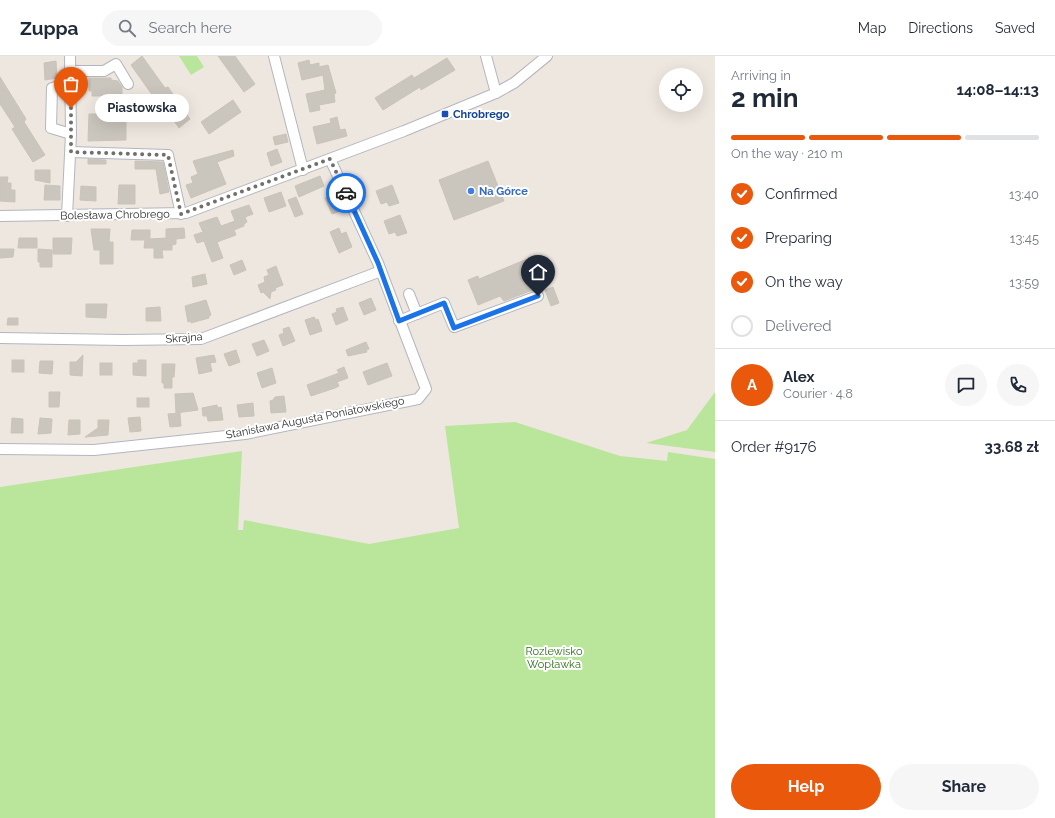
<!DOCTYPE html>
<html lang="en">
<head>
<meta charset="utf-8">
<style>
	body { margin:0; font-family:Raleway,sans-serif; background:#f6f6f7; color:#1f2937; height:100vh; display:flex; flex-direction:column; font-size:15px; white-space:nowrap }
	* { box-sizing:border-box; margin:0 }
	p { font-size:13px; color:#747a83 }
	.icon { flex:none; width:22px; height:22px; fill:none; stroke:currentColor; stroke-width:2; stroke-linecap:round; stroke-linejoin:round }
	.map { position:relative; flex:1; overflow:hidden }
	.panel { display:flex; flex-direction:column; background:#fff; width:340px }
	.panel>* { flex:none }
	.controls { position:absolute; left:659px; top:12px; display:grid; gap:8px }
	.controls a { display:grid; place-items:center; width:44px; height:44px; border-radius:50%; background:#fff; box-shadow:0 4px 16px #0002; font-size:20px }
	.pin { position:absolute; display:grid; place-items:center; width:34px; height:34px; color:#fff; margin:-41px -17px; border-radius:50% 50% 50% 0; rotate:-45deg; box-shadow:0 0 4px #0007 }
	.pin .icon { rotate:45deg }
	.courier { position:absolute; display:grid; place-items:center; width:40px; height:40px; margin:-20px; border:3px solid #1a73e8; border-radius:50%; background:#fff; color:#222; box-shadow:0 1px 5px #0007 }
	.bubble { position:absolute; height:28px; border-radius:14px; background:#fff; box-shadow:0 4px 16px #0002; font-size:13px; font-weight:700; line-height:28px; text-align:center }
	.overview em { font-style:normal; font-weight:700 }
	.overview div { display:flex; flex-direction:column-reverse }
	.overview { display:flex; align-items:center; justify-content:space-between; height:68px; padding:0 16px }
	h1 { font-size:26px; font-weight:700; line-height:30px }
	.bar { display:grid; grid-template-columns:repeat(4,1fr); gap:6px 4px; align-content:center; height:48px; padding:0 16px }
	.bar i { height:5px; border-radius:3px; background:#e0e1e3 }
	.bar .on { background:#ea580c }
	.bar p { grid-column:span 4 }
	.line { display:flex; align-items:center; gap:10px; padding:0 16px; border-top:1px solid #e0e1e3 }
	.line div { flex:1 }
	.round { display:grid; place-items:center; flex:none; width:42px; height:42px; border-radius:21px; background:#f6f6f7 }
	ol { padding:0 16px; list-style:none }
	li { display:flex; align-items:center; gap:12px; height:44px }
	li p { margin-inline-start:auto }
	li .icon { padding:4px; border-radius:50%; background:#ea580c; color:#fff; stroke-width:4 }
	li:last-child { color:#747a83 }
	li i { width:22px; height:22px; border:2px solid #e0e1e3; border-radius:50% }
	.button { display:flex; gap:8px; margin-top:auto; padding:8px 16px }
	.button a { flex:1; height:46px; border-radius:24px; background:#ea580c; color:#fff; font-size:16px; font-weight:700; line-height:46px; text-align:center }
	.button a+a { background:#f6f6f7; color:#1f2937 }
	header { display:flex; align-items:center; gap:24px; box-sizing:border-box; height:56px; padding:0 20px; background:#fff; border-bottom:1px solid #e0e1e3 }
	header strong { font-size:19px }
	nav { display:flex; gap:22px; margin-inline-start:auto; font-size:14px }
	.search { width:280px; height:36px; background:#f6f6f7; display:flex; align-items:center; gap:10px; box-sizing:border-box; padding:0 14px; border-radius:22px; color:#747a83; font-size:15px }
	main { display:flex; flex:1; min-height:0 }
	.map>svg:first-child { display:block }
</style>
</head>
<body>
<header>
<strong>Zuppa</strong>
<div class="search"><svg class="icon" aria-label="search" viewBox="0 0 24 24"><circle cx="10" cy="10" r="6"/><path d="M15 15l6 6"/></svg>Search here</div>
<nav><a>Map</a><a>Directions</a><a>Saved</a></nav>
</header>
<main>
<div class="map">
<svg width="715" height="762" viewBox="0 0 715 762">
	<rect width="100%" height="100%" fill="#eee7df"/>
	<!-- green -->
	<g fill="#b9e69a">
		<polygon points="179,0 197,0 204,11 191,19"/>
		<polygon points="715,336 715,396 646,387 687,374"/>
		<polygon points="515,366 620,400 667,405 668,396 715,403 715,762 0,762 0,431 242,395 238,474 243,474 244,464 369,488 459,472 445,370"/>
	</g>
	<!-- building -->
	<g fill="#cac5bd" stroke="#cac3b8">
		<polygon points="142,0 165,32 168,31 190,63 179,72 156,39 153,40 131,9"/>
		<polygon points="218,0 235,0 255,28 244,36"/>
		<polygon points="447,2 455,14 421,34 420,31 383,54 375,42 412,19 414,22"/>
		<polygon points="309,4 310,9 319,7 319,11 328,9 336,37 334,38 335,46 319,49 320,54 310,56 306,38 325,34 323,19 302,24 298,7"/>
		<polygon points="56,5 57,22 45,24 44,7"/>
		<polygon points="0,21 26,63 24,66 45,99 33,106 12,73 15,71 0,48"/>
		<polygon points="89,22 111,22 111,24 118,25 122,31 122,42 126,43 126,84 88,85 89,58 108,58 108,40 92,40 92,35 89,35"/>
		<polygon points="233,44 241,56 209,78 201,66"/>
		<polygon points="337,61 340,74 345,73 347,80 317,88 313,71 331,67 330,63"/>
		<polygon points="286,78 288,86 275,89 273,81"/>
		<polygon points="277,93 282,106 271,110 267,97"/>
		<polygon points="233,94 234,100 217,106 226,128 191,142 186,129 193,127 191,121 198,118 193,105"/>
		<polygon points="88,103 106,104 106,108 88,108"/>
		<polygon points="135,105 163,106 169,136 160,138 156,113 135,113"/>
		<polygon points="488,105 504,145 454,164 439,124"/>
		<polygon points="35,114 50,114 50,127 35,124"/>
		<polygon points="320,120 324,130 299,141 295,130"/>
		<polygon points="0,121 8,121 7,127 11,127 11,134 15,134 15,146 0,145"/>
		<polygon points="45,129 60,130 60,144 44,144"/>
		<polygon points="119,129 135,129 135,148 118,148"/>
		<polygon points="392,129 399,147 389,150 387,146 381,148 376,135"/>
		<polygon points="81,130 96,131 96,145 80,144"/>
		<polygon points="281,136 286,150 269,156 264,142"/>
		<polygon points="333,139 340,155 332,158 325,142"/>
		<polygon points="296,141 303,158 295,161 288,144"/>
		<polygon points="249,149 253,158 245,161 247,166 244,168 244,170 234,174 236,179 217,186 223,202 212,206 204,185 197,187 194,179 203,176 199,167 217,161 221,170 235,165 231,155"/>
		<polygon points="400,159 407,177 397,180 395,176 389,178 384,165"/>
		<polygon points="184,172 185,182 176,183 176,188 172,189 172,194 162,194 163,202 154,202 154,192 144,192 145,184 131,184 132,174 150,174 150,183 166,182 166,173"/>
		<polygon points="339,172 341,178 346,176 352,191 339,197 330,176"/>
		<polygon points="91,173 110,173 109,186 113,186 113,208 100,208 100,194 94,194"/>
		<polygon points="19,182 37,182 37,192 18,192"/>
		<polygon points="53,182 72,182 71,198 53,198"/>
		<polygon points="0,193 14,193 13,201 0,202"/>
		<polygon points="38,193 52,194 52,211 40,211 40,206 38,206"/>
		<polygon points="527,203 535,218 533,218 538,232 504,245 500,240 478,249 468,224 478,220 479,223"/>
		<polygon points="242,204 246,214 234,219 230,209"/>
		<polygon points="276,210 283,229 275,232 276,234 271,236 270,243 263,236 261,237 258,229 265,226 264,221 269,219 267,214"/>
		<polygon points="205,218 207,228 193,231 192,221"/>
		<polygon points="553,231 559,247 551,250 545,234"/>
		<polygon points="371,242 376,254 364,259 359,247"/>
		<polygon points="206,244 211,259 209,260 209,262 191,267 191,265 188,266 185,250"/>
		<polygon points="86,248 107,248 106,262 86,261"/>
		<polygon points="160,251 161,265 146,265 146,252"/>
		<polygon points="343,251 348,264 336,269 332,258 337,256 336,253"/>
		<polygon points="314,261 316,264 318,263 322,275 310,279 305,264"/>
		<polygon points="8,262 18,262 18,269 7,269"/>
		<polygon points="289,271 295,285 283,290 279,279 284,277 283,273"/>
		<polygon points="264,284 269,295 257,300 252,288"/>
		<polygon points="366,286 369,293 366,294 367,296 348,300 346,294"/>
		<polygon points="236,294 240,306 229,310 224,298"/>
		<polygon points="83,299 82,320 70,319 70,306 76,306"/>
		<polygon points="214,299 216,306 210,307 212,315 199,318 196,302"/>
		<rect x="12" y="304" width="12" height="12"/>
		<polygon points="138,304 146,304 146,320 133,319 133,307 138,307"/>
		<polygon points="40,305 53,305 52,318 39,317"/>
		<rect x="100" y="307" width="12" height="12"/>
		<polygon points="387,307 392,320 368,329 363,316"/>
		<polygon points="162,308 175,308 174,321 172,321 172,332 164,332 164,327 162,327"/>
		<polygon points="344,311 348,322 337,326 339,330 335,332 311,340 307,329 339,317 337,314"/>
		<polygon points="272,312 276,327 262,332 257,317"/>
		<polygon points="49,336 60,336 59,351 49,351"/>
		<polygon points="193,337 198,354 176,357 175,338"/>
		<polygon points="284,340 286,356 271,357 270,345 273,344 275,341"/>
		<rect x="137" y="342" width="12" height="9"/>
		<polygon points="253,347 254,360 239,361 237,349"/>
		<polygon points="217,349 218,352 221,351 223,364 208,365 207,360 203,360 202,352"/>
		<polygon points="180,357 181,370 170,371 168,358"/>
		<polygon points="140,361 141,375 130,376 128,362"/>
		<polygon points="12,362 23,363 23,377 11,377"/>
		<polygon points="40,362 52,363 51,377 38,378"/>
		<polygon points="69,364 80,364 80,378 68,379"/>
		<polygon points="98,364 109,364 108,379 85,381 98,372"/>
	</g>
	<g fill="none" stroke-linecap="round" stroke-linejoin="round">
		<defs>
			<g id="minor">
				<polyline points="274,0 303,114"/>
				<polyline points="486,0 496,37"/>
				<polyline points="71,15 104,15 116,8 128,28"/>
				<polyline points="71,27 52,32 51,72 71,78"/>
				<polyline points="71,96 168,99 181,158"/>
				<polyline points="0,160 186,157 404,75 496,37 514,27 547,0"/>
				<polyline points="67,160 71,78 70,0"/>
				<polyline points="409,238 417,258"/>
				<polyline points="399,265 444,247 454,271 538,240"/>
				<polyline points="0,282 123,284 201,283 381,215"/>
				<polyline points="0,393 94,394 245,378 418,343 426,333 378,207 330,103"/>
			</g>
		</defs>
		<!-- minor casing -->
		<use href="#minor" stroke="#b3b6c0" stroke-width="12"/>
		<!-- minor -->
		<use href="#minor" stroke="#fff" stroke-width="10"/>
	</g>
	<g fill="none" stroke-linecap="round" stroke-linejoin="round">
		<!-- done -->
		<polyline stroke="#716e6b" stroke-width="4" stroke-dasharray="0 7.2" points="71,52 71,96 168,99 181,158 330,103 346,137"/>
		<!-- route -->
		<polyline stroke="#1a73e8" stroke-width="5" points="346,137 378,207 399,265 444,247 454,272 538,240"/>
	</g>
	<!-- markers -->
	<rect fill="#1a4fb4" stroke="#fff" stroke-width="1.5" x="441" y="54" width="8" height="8" rx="2"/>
	<circle fill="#3f7fe0" stroke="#fff" stroke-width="1.5" cx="471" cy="135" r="4"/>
	<g text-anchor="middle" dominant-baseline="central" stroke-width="4" stroke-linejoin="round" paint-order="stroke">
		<!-- transit labels -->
		<g font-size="11" font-weight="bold" fill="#164399" stroke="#fff" text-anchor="start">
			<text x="453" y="58">Chrobrego</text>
		</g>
		<!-- shop labels -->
		<g font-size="11" font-weight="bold" fill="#366cbe" stroke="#fff" text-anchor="start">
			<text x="479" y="135">Na Górce</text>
		</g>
		<!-- street labels -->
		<g font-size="11" fill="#2d2d2d" stroke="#fff">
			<text transform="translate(115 159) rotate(-1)">Bolesława Chrobrego</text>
			<text transform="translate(184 282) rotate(-4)">Skrajna</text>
			<text transform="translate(315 362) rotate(-11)">Stanisława Augusta Poniatowskiego</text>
		</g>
		<!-- park labels -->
		<g font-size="11" fill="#2f6e18" stroke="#fff">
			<text x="554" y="595">Rozlewisko<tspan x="554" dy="13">Wopławka</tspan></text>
		</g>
	</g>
</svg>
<div class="controls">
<a><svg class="icon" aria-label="locate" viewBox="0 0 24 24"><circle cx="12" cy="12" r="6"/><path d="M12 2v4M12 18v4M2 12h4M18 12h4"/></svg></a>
</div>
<div class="pin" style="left:71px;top:52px;background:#ea580c"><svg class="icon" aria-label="bag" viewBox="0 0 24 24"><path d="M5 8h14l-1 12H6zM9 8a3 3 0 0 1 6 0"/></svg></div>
<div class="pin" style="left:538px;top:240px;background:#1f2937"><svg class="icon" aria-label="home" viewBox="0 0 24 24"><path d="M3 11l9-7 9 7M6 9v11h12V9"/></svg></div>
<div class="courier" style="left:346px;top:137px"><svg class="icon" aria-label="car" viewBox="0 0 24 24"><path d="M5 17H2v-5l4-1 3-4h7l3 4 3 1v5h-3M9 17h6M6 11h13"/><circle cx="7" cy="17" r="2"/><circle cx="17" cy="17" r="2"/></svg></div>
<div class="bubble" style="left:95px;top:38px;width:94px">Piastowska</div>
</div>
<section class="panel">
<div class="overview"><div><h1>2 min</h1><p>Arriving in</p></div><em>14:08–14:13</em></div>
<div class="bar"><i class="on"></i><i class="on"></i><i class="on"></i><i></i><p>On the way · 210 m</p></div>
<ol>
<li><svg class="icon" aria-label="check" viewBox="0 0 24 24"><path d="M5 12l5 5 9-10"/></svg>Confirmed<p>13:40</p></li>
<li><svg class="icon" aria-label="check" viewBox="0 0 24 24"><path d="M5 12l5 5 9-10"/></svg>Preparing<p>13:45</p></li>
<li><svg class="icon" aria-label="check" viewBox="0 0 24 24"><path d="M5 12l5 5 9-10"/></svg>On the way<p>13:59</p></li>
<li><i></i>Delivered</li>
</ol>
<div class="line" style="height:72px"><b class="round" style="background:#ea580c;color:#fff">A</b><div><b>Alex</b><p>Courier · 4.8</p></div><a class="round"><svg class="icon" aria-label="chat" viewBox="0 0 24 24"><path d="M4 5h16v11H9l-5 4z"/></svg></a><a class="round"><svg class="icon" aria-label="phone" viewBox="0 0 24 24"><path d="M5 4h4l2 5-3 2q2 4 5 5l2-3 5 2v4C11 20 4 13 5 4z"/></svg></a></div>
<div class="line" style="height:52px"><div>Order #9176</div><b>33.68 zł</b></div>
<div class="button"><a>Help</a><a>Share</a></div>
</section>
</main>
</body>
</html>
